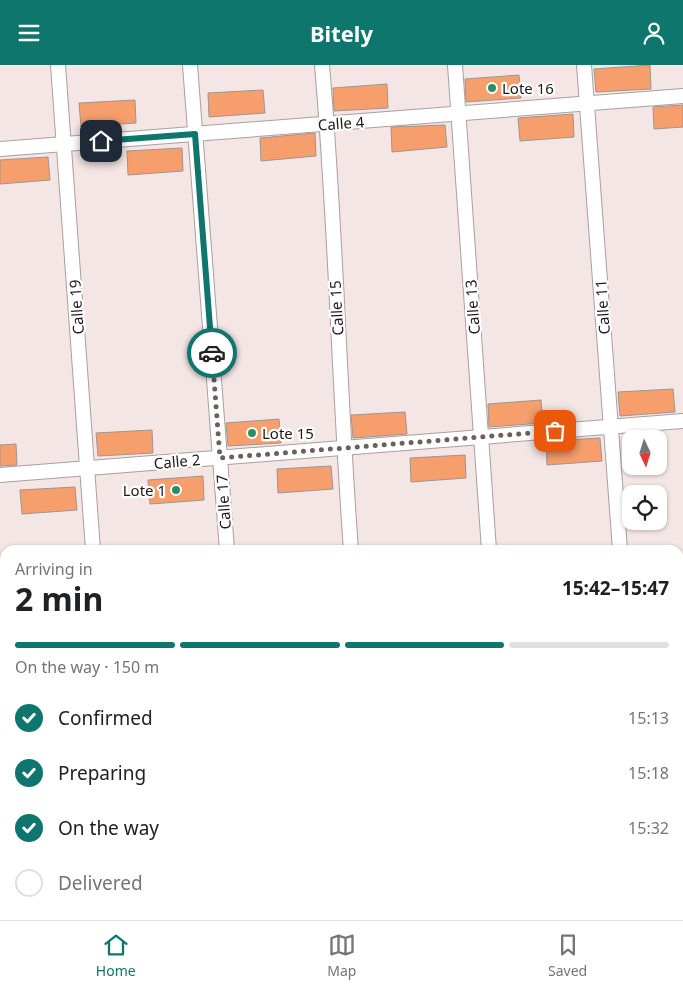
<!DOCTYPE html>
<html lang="en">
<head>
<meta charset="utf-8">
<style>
	body { margin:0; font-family:"Noto Sans",sans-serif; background:#f6f6f6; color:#202124; height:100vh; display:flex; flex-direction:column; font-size:19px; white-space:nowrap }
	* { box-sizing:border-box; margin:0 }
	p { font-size:16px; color:#757577 }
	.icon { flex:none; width:28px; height:28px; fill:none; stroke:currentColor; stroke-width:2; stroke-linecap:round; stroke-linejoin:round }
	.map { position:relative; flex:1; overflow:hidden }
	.drawer { position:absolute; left:0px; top:480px; width:684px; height:375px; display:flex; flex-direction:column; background:#fff; border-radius:15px 15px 0 0; box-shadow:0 1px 4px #0004 }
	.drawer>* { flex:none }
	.needle { width:32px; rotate:176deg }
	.tools { position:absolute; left:622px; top:365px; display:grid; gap:10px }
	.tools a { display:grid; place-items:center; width:45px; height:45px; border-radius:10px; background:#fff; box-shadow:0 1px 4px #0004; font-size:25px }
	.pin { position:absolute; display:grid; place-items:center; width:42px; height:42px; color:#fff; margin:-21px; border-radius:10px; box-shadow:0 2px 8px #0006 }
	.courier { position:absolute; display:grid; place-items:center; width:50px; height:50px; margin:-25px; border:4px solid #0f766e; border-radius:50%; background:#fff; color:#222; box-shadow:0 1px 6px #0007 }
	.summary em { font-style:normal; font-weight:700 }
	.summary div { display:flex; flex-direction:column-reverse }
	.summary { display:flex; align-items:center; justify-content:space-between; height:85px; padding:0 15px }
	h1 { font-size:32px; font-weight:700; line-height:38px }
	.bar { display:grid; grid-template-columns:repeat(4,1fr); gap:8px 5px; align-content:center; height:60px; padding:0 15px }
	.bar i { height:6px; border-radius:4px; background:#e0e0e0 }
	.bar .active { background:#0f766e }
	.bar p { grid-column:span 4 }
	ol { padding:0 15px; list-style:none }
	li { display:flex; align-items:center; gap:15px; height:55px }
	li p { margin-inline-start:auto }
	li .icon { padding:5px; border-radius:50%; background:#0f766e; color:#fff; stroke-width:4 }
	li:last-child { color:#757577 }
	li i { width:28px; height:28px; border:2px solid #e0e0e0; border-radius:50% }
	header { display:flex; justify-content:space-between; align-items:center; height:65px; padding:0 15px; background:#0f766e; color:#fff; font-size:22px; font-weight:700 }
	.dock { display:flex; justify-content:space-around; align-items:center; height:70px; border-top:1px solid #e0e0e0; background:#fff; font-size:14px; color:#757577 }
	.dock a { display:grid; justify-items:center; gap:2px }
	.dock .active { color:#0f766e }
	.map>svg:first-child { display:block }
</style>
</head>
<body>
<header><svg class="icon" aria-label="menu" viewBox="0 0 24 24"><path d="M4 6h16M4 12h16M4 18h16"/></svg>Bitely<svg class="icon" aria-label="person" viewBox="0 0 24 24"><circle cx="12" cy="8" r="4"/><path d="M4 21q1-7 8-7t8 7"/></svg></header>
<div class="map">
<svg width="683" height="855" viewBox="0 0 683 855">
	<rect width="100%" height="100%" fill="#f3e6e5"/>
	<!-- building -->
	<g fill="#f79e6d" stroke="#9f9590">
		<polygon points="650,0 651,24 596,27 594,4"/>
		<polygon points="519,10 521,33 466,37 465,14"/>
		<polygon points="387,19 388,43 334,46 333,23"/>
		<polygon points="263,25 265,48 209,52 208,28"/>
		<polygon points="135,35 136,58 81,62 79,38"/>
		<polygon points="683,40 683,62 654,64 653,42"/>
		<polygon points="573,49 574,72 520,76 518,53"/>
		<polygon points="445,60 447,82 392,87 391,62"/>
		<polygon points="315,68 316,91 261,96 260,73"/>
		<polygon points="182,83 183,106 128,110 127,86"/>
		<polygon points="48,92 50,115 0,119 0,95"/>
		<polygon points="673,324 675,347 620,351 618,327"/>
		<polygon points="541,335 543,358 489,362 488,339"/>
		<polygon points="405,347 407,369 353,373 351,350"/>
		<polygon points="279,354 281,378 228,381 226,358"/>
		<polygon points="152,365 153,388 98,391 96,368"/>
		<polygon points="600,373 602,396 547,400 546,376"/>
		<polygon points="16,379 17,400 0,401 0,380"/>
		<polygon points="465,390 466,413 411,417 410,393"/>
		<polygon points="331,401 333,424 278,428 277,404"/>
		<polygon points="203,411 204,435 150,439 148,415"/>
		<polygon points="75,422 77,445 22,449 20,425"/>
	</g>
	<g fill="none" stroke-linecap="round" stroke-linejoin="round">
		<defs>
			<g id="minor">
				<polyline points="58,0 93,485"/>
				<polyline points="190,0 227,485"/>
				<path d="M322,0C336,161 339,324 351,485"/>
				<polyline points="455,0 489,485"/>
				<polyline points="584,0 620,485"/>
				<polyline points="0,84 683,31"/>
				<polyline points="0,410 683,356"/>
				<polyline points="679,671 683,671"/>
				<polyline points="0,723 5,723"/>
				<polyline points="118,850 118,855"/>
			</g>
		</defs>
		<!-- minor casing -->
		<use href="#minor" stroke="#ab9f9f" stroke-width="16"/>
		<!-- minor -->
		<use href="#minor" stroke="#fff" stroke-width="14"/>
	</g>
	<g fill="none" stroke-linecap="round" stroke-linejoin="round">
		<!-- done -->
		<polyline stroke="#686160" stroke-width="5" stroke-dasharray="0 9" points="212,288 220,393 555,366"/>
		<!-- route -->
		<polyline stroke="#0f766e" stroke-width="6" points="101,76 195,69 212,288"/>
	</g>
	<!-- markers -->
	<g fill="#2c8d66" stroke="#fff" stroke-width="2">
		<circle cx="492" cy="23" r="5"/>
		<circle cx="252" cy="368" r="5"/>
		<circle cx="176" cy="425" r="5"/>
	</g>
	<g text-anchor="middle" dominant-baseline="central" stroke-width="4.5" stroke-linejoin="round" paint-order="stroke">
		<!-- poi labels -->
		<g font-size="15" fill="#1d1918" stroke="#fff" text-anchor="start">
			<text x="502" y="23">Lote 16</text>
			<text x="262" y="368">Lote 15</text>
			<text x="166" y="425" text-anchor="end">Lote 1</text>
		</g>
		<!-- street labels -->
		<g font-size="15" fill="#1d1918" stroke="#fff">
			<text transform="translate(341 58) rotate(-4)">Calle 4</text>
			<text transform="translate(76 242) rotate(-94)">Calle 19</text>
			<text transform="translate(472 242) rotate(-94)">Calle 13</text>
			<text transform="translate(602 242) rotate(-94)">Calle 11</text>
			<text transform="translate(336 243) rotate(-93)">Calle 15</text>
			<text transform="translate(177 396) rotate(-5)">Calle 2</text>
			<text transform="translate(223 437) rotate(-94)">Calle 17</text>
		</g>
	</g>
</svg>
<div class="tools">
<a><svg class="needle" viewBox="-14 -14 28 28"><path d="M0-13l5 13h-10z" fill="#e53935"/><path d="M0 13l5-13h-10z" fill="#757577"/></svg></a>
<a><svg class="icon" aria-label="locate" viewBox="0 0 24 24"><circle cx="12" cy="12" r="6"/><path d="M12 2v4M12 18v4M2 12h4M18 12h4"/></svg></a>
</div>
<div class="pin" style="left:555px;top:366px;background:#ea580c"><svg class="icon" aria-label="bag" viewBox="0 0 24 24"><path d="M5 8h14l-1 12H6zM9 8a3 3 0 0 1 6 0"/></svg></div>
<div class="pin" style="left:101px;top:76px;background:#1f2937"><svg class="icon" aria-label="home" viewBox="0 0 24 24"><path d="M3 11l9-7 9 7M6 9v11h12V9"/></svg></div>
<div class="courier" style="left:212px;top:288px"><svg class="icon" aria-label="car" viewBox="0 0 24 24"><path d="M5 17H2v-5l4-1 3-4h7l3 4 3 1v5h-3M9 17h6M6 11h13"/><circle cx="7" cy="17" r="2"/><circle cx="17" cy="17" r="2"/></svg></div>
<section class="drawer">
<div class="summary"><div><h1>2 min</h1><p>Arriving in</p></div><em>15:42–15:47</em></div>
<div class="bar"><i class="active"></i><i class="active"></i><i class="active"></i><i></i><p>On the way · 150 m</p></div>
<ol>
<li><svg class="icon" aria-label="check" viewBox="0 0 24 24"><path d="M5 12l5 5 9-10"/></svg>Confirmed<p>15:13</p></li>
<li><svg class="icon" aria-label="check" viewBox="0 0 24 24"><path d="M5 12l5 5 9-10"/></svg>Preparing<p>15:18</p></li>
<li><svg class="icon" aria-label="check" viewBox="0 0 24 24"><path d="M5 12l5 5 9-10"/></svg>On the way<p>15:32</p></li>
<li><i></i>Delivered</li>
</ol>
</section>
</div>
<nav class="dock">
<a class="active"><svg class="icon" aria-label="home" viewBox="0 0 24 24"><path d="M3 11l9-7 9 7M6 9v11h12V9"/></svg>Home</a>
<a><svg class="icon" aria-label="map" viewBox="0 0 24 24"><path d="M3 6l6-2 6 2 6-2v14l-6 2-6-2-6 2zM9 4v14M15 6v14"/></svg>Map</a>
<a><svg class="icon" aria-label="saved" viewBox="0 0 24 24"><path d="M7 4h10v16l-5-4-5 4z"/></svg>Saved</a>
</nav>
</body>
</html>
